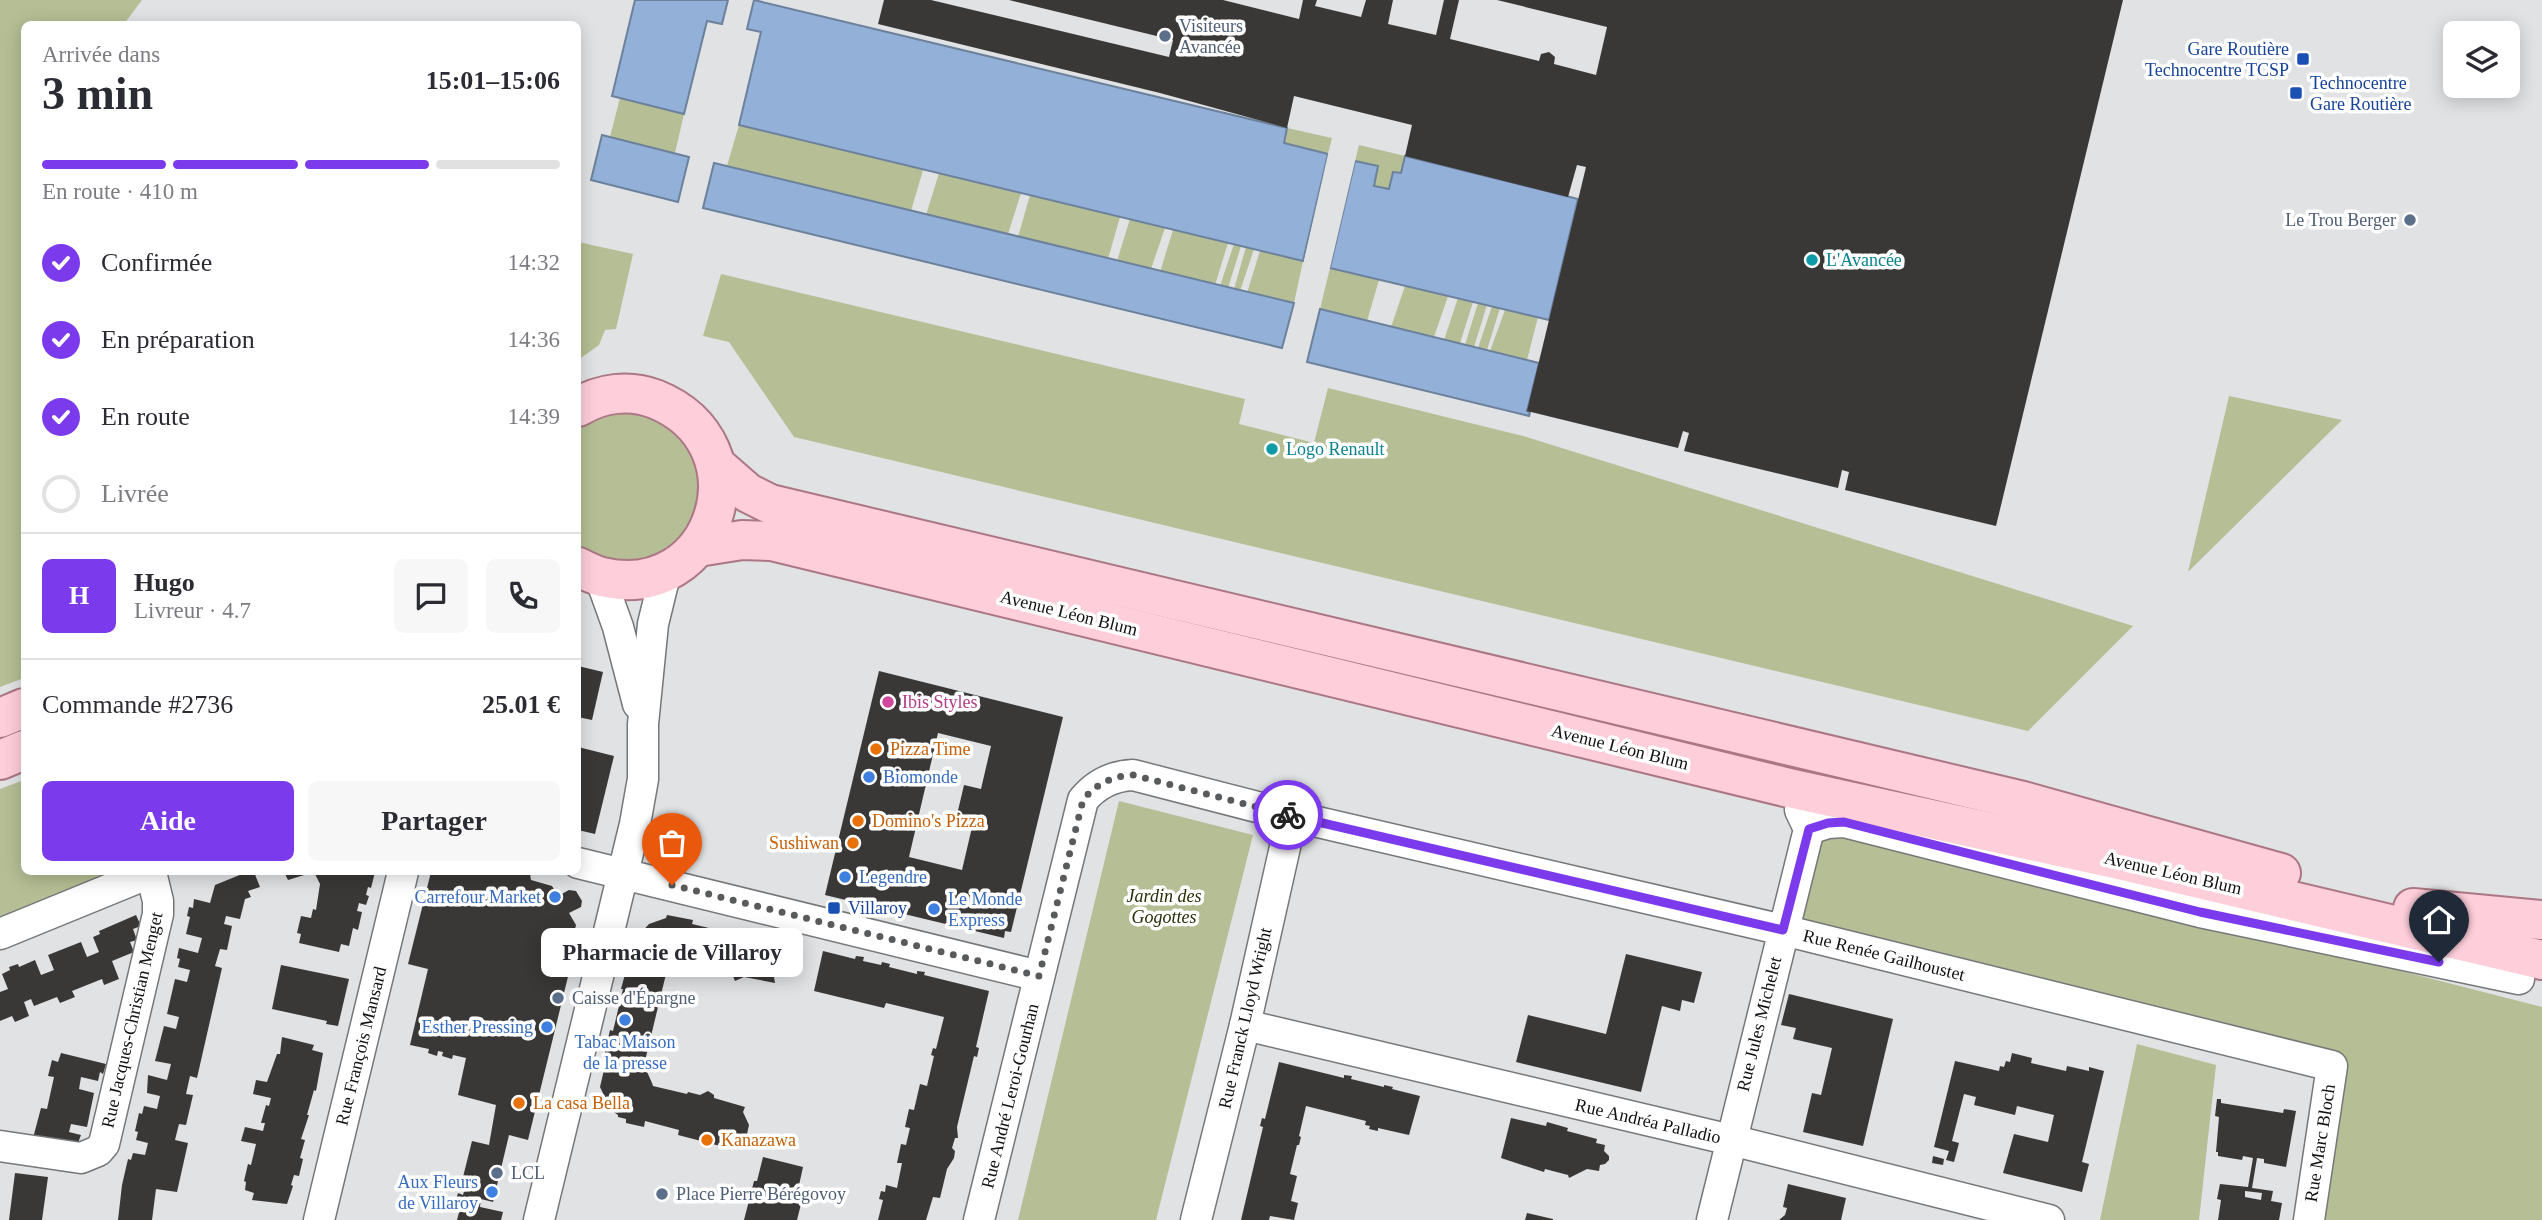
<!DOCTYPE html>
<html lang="fr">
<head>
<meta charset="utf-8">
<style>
	body { margin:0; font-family:"Times New Roman",serif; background:#f7f7f7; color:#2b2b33; height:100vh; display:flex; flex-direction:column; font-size:26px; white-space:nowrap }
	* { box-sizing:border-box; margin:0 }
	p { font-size:23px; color:#7c7c81 }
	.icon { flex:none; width:38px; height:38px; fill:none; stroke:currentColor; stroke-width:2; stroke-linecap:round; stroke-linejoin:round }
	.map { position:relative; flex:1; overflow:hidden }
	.sheet { position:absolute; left:21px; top:21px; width:560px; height:854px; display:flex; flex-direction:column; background:#fff; border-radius:10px; box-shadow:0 4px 18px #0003 }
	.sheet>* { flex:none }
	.fabs { position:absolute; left:2443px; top:21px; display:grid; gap:14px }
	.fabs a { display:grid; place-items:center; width:77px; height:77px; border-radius:10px; background:#fff; box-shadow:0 4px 18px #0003; font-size:35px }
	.pin { position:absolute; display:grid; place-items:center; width:60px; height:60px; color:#fff; margin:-72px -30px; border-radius:50% 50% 50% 0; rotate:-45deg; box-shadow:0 0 7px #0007 }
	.pin .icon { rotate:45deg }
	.courier { position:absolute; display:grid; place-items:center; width:70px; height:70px; margin:-35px; border:5px solid #7c3aed; border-radius:50%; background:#fff; color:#222; box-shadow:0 2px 9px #0007 }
	.bubble { position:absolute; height:49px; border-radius:10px; background:#fff; box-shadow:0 4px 18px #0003; font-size:23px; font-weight:800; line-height:49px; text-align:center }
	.overview em { font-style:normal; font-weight:800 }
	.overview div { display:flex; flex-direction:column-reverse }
	.overview { display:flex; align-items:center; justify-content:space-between; height:119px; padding:0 21px }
	h1 { font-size:46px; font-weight:800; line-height:52px }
	.bar { display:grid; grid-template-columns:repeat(4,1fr); gap:10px 7px; align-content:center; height:84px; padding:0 21px }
	.bar i { height:9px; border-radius:5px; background:#e1e1e2 }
	.bar .active { background:#7c3aed }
	.bar p { grid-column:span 4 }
	.line { display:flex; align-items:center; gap:18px; padding:0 21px; border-top:2px solid #e1e1e2 }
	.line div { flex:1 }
	.round { display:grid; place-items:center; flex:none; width:74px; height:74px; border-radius:10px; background:#f7f7f7 }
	ol { padding:0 21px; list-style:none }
	li { display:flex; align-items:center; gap:21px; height:77px }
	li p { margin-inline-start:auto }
	li .icon { padding:7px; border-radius:50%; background:#7c3aed; color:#fff; stroke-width:4 }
	li:last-child { color:#7c7c81 }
	li i { width:38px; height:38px; border:4px solid #e1e1e2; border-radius:50% }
	.cta { display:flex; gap:14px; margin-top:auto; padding:14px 21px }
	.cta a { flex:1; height:80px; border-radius:10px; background:#7c3aed; color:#fff; font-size:28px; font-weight:800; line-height:80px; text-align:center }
	.cta a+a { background:#f7f7f7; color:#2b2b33 }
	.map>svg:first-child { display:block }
</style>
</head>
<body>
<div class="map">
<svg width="2542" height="1220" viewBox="0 0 2542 1220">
	<rect width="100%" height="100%" fill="#e0e2e4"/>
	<!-- green -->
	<g fill="#b5be94">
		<polygon points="0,0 142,0 124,24 24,24 24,678 0,687"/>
		<polygon points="620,98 684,114 675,153 610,137"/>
		<polygon points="739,125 923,170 911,211 727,166"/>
		<polygon points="1287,128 1332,138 1328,154 1284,143"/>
		<polygon points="1359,145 1405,156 1401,174 1389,189 1374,186 1378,166 1355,161"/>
		<polygon points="939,173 1021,193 1008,234 926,215"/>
		<polygon points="1030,195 1120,217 1108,259 1018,237"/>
		<polygon points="1130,219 1165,228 1151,269 1117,261"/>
		<polygon points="1173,230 1228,243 1215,285 1160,272"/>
		<polygon points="578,242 633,254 616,329 605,330 599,345 578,360"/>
		<polygon points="1234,244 1241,246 1228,288 1220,286"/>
		<polygon points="1246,247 1254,249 1240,291 1234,289"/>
		<polygon points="1260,251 1303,261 1294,303 1247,293"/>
		<polygon points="1330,268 1379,280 1367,321 1320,309"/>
		<polygon points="721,274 1245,399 1239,424 1314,443 1328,388 1523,436 2133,626 2028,731 794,437 729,342 703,336"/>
		<polygon points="1405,286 1448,296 1434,337 1391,327"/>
		<polygon points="1458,298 1473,302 1460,343 1444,340"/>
		<polygon points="1478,303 1487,305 1474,347 1465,345"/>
		<polygon points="1492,306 1500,308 1487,350 1478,348"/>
		<polygon points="1505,310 1538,317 1527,360 1490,351"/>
		<polygon points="2229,396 2342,420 2188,572"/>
		<path d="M632,411C647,415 663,418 676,430C737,485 680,584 601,559C593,557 585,550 578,546V429C594,415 611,413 632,411Z"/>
		<polygon points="24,780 24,872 123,872 0,921 0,789"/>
		<polygon points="1119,801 1253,835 1156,1220 1018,1220"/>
		<polygon points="1836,832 1858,832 2542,1007 2542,1220 2318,1220 2341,1058 1804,923 1798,913 1820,842"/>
		<polygon points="2137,1044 2216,1065 2199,1220 2100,1220"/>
	</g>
	<!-- water -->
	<g fill="#93b1d8" stroke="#6c819c" stroke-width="2">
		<polygon points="635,0 728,0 722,24 707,21 684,114 612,96"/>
		<polygon points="754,0 1287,128 1284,143 1328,154 1303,261 739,125 761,32 747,29"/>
		<polygon points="602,135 689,157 678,202 591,180"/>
		<polygon points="1405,156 1578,199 1549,320 1330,268 1355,161 1378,166 1374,186 1389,189 1393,172 1401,173"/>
		<polygon points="714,163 1294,303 1282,348 703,208"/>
		<polygon points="1320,309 1539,363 1527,411 1530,412 1529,416 1307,362"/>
	</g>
	<!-- pier -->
	<g fill="#e0e2e4">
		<polygon points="1329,150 1332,155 1307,262 1303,265"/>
		<polygon points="1356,157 1330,268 1329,271 1327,267 1351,160"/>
	</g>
	<!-- building -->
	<g fill="#3a3737" fill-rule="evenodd">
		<polygon points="884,0 931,0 1169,57 1173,40 1009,0 1223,0 1299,19 1303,0 1317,0 1315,6 1361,17 1366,0 1393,0 1388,24 1436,35 1444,0 1459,0 1450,39 1539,61 1541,54 1549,52 1555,57 1554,64 1596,75 1607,27 1497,0 2123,0 1996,526 1845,490 1849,472 1842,470 1838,488 1684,451 1689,433 1683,431 1678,448 1527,411 1586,167 1577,165 1568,197 1405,156 1412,125 1294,96 1287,128 1160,93 878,24"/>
		<polygon points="578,666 603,672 592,720 578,717"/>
		<path d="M879,671L1063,717L1011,932L1005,931L1004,938L825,895ZM938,733L991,746L981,789L964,785L956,819L973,823L962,870L909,857Z"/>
		<polygon points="578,747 614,756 595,834 578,830"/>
		<polygon points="247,872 254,872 260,887 248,891 251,897 245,899 240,919 226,916 224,924 232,926 227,950 220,949 215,966 222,968 197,1078 190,1076 186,1094 193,1095 186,1125 179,1124 175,1140 188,1143 177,1192 156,1189 152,1220 118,1220 122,1185 128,1159 131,1160 133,1153 145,1155 148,1143 136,1140 138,1132 135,1131 139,1113 142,1114 144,1106 157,1109 160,1096 147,1093 148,1075 167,1080 171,1064 155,1061 164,1026 176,1029 179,1017 167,1014 175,979 187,982 190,970 178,967 180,959 177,958 179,948 198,953 202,938 186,934 190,917 187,916 189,907 193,908 194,899 210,903 215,885"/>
		<polygon points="284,872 375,872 371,888 368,887 366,895 369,896 366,905 359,903 357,911 362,912 358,930 353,928 349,946 341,944 339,952 299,943 301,934 297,933 301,916 311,918 313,909 316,910 320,884 314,872 288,880"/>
		<polygon points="431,872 518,872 530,874 531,880 552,886 558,896 569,890 576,891 582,901 581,907 569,913 576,925 572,943 575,948 528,1140 509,1135 493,1202 481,1199 480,1207 503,1212 501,1220 457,1220 462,1201 456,1200 458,1193 463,1195 465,1188 468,1189 470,1179 463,1177 472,1141 489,1145 496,1105 458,1095 466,1058 453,1055 452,1059 442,1056 443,1052 438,1051 437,1056 428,1053 429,1049 410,1045 428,969 408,964"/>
		<polygon points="136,915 141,926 133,929 137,940 130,942 134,952 112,961 119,979 104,985 102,979 72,991 75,997 60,1003 57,997 34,1006 31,999 24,1002 29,1016 15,1022 12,1016 0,1021 0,992 8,989 2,974 10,970 9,967 18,964 19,967 35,960 41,975 54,970 48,955 81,942 87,957 99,952 93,937 100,934 99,931"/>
		<polygon points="667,915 693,920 692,924 726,932 727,928 785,943 782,947 789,959 787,968 774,977 775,983 744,977 735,981 732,974 717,970 718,967 684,959 679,966 666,974 644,1065 652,1083 653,1086 687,1094 688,1092 700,1095 708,1091 714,1095 714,1098 745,1107 743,1112 749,1125 747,1134 736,1141 736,1146 728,1148 678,1135 679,1130 645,1121 644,1127 626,1123 626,1119 618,1117 618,1115 611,1110 600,1087 607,1057 604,1056 610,1030 613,1031 623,989 621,989 636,934 639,935 649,924 666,918"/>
		<polygon points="823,951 855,959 856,956 864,957 863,961 881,965 882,962 890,964 889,967 917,974 917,971 925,972 924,975 989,991 976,1047 979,1048 977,1057 974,1056 957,1127 958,1138 955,1138 952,1148 955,1151 954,1158 947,1169 940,1198 933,1197 926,1220 878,1220 883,1200 879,1199 881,1191 885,1192 886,1185 897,1188 902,1163 897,1163 900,1149 901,1144 906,1145 910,1128 905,1127 909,1109 914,1110 920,1084 927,1086 934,1056 931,1055 933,1048 936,1049 944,1017 886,1003 884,1008 814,991"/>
		<polygon points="1626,954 1702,972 1694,1003 1682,1000 1680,1011 1662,1006 1641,1092 1516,1062 1528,1015 1606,1034"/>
		<polygon points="281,965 349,979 338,1026 326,1024 327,1021 272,1009"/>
		<polygon points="1789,994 1893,1019 1863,1146 1803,1132 1812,1093 1821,1095 1832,1048 1793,1039 1796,1028 1781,1025"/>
		<polygon points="282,1037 314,1045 312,1050 323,1053 316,1091 314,1090 307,1115 309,1115 301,1139 305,1140 300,1158 303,1159 299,1176 294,1175 291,1185 293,1186 287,1204 252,1200 254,1193 245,1190 246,1182 244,1181 248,1164 251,1165 256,1144 241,1141 245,1127 263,1131 265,1123 261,1123 266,1105 269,1106 271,1098 253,1094 256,1080 267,1082 277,1054 280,1054"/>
		<polygon points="61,1053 106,1064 103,1074 100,1072 98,1081 81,1077 79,1089 94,1093 87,1127 71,1124 69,1132 81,1135 78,1143 33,1138 41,1108 47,1109 54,1077 48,1076 52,1060 58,1062"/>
		<polygon points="2012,1053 2032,1058 2031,1063 2066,1071 2067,1066 2089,1071 2089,1067 2104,1071 2082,1162 2089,1164 2082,1192 2003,1173 2014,1134 2048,1142 2054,1115 2017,1106 2015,1115 1974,1105 1976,1097 1964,1094 1952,1141 1959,1143 1954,1162 1946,1160 1949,1151 1934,1147 1955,1061 1999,1071 2000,1066 2004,1067 2006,1061 2010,1062"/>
		<polygon points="1279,1062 1344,1078 1344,1075 1352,1076 1351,1079 1384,1087 1384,1085 1393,1087 1392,1089 1420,1096 1409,1135 1378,1128 1378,1131 1369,1129 1370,1126 1365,1125 1366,1121 1306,1106 1299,1136 1301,1137 1299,1145 1297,1145 1290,1174 1297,1176 1291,1201 1298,1203 1294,1220 1270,1216 1269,1220 1241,1220 1263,1127 1260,1126 1262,1118 1265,1119"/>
		<path d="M2217,1099H2221V1103L2283,1113L2284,1109L2296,1111L2286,1167L2264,1163V1159L2257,1158L2252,1188L2273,1191L2271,1201L2282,1203L2279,1220H2218L2221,1200L2217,1199L2220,1184L2248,1187L2253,1158L2243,1156L2242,1160L2218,1156V1152H2216L2219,1117L2215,1116ZM2245,1191L2262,1193L2261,1200L2245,1197Z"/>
		<polygon points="1511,1118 1546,1126 1547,1122 1568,1128 1567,1131 1597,1139 1596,1143 1605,1145 1604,1151 1609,1156 1609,1160 1605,1164 1600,1165 1599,1171 1587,1169 1569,1178 1568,1175 1545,1169 1544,1172 1501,1158"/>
		<polygon points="1933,1156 1944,1159 1943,1165 1932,1163"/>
		<polygon points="763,1157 803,1167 796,1199 802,1200 797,1220 744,1220 754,1181 757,1181"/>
		<polygon points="15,1173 48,1177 42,1220 9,1220"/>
		<polygon points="1788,1184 1846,1198 1841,1220 1779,1220 1785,1215 1787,1208 1783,1207"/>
		<polygon points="1527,1213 1553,1219 1553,1220 1525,1220"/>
	</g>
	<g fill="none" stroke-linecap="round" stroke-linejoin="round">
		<defs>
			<g id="minor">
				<polyline points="600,577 618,627 638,704"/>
				<polyline points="1809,829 1828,823 1844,822 2200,912 2519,979"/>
				<polyline points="578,863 1039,976"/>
				<polyline points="0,934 152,872"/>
				<polyline points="1245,1025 1731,1140 2049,1220"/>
				<polyline points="0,1146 81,1158 98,1151 104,1144 158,914 158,901 151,872"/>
				<polyline points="319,1220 403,872"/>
				<polyline points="539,1220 635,824 643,779 643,724 653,624 666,571"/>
				<path d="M979,1220L1083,800C1096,784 1112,776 1133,775L1292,816L1783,930L2332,1066L2309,1220"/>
				<polyline points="1196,1220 1245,1025 1292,816"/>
				<polyline points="1712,1220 1809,829 1800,810"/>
			</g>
			<g id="major">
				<path d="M578,407C601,393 629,389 655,399C767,444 717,604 602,577C594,575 586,571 578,567"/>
				<polyline points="717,466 748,493 770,504 2023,801 2281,873"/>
				<polyline points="698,547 742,540 772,541 1789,788 2119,860 2542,960"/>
				<polyline points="0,718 24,708"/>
				<polyline points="0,760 24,750"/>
				<polyline points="2413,908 2542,920"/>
			</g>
		</defs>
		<!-- minor casing -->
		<use href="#minor" stroke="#757779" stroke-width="33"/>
		<!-- major casing -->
		<use href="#major" stroke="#ab7784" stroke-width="42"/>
		<!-- minor -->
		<use href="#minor" stroke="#fff" stroke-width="30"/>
		<!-- major -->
		<use href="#major" stroke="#feceda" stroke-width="38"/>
	</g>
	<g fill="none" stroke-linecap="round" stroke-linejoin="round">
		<!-- done -->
		<path stroke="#595a5b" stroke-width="7" stroke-dasharray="0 12.6" d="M672,885L1039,976L1083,800C1096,784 1112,776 1133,775L1288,815"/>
		<!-- route -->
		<polyline stroke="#7c3aed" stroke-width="9" points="1288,815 1783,930 1809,829 1828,823 1844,822 2200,912 2439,962"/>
	</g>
	<!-- markers -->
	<g fill="#5c6f8a" stroke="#fff" stroke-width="2.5">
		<circle cx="1165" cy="36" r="7"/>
		<circle cx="2410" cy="220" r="7"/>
		<circle cx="558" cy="998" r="7"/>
		<circle cx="497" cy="1173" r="7"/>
		<circle cx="662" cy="1194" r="7"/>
	</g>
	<g fill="#1a4fb4" stroke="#fff" stroke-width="2.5">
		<rect x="2296" y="52" width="14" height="14" rx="3.5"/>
		<rect x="2289" y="86" width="14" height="14" rx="3.5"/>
		<rect x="827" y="901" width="14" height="14" rx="3.5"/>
	</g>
	<g fill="#0f9aa8" stroke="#fff" stroke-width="2.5">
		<circle cx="1812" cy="260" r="7"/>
		<circle cx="1272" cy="449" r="7"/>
	</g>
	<circle fill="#d1479c" stroke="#fff" stroke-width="2.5" cx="888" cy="702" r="7"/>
	<g fill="#e8710a" stroke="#fff" stroke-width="2.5">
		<circle cx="876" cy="749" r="7"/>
		<circle cx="858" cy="821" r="7"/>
		<circle cx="853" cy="843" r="7"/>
		<circle cx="519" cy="1103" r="7"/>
		<circle cx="707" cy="1140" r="7"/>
	</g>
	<g fill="#3f7fe0" stroke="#fff" stroke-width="2.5">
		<circle cx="869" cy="777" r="7"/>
		<circle cx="845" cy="877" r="7"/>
		<circle cx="555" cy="897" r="7"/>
		<circle cx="934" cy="909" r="7"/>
		<circle cx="625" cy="1020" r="7"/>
		<circle cx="547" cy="1027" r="7"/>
		<circle cx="492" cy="1192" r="7"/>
	</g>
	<g text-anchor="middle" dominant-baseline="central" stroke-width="7" stroke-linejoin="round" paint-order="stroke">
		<!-- service labels -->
		<g font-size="18" fill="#4e5e75" stroke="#fff" text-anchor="start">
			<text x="1179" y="26">Visiteurs<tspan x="1179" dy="21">Avancée</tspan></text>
			<text x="2396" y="220" text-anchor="end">Le Trou Berger</text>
			<text x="572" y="998">Caisse d'Épargne</text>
			<text x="511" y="1173">LCL</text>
			<text x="676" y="1194">Place Pierre Bérégovoy</text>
		</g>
		<!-- transit labels -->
		<g font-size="18" fill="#164399" stroke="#fff" text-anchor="start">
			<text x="2289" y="49" text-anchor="end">Gare Routière<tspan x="2289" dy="21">Technocentre TCSP</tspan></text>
			<text x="2310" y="83">Technocentre<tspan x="2310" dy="21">Gare Routière</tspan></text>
			<text x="848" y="908">Villaroy</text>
		</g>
		<!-- culture labels -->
		<g font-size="18" fill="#0d838f" stroke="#fff" text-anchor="start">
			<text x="1826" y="260">L'Avancée</text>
			<text x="1286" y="449">Logo Renault</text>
		</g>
		<!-- street labels -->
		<g font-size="18" fill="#101111" stroke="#fff">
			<text transform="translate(1069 613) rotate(14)">Avenue Léon Blum</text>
			<text transform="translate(1620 747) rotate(14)">Avenue Léon Blum</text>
			<text transform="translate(2173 873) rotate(13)">Avenue Léon Blum</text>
			<text transform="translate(1884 955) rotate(14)">Rue Renée Gailhoustet</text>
			<text transform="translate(1245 1018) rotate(-77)">Rue Franck Lloyd Wright</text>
			<text transform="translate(132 1020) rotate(-77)">Rue Jacques-Christian Menget</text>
			<text transform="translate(1759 1024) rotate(-76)">Rue Jules Michelet</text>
			<text transform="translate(361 1046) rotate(-76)">Rue François Mansard</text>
			<text transform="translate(1010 1096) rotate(-76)">Rue André Leroi-Gourhan</text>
			<text transform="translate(1648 1121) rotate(13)">Rue Andréa Palladio</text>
			<text transform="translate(2320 1143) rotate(-81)">Rue Marc Bloch</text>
		</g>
		<!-- hotel labels -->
		<g font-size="18" fill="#b23c85" stroke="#fff" text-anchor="start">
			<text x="902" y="702">Ibis Styles</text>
		</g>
		<!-- food labels -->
		<g font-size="18" fill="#c56008" stroke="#fff" text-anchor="start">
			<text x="890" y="749">Pizza Time</text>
			<text x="872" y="821">Domino's Pizza</text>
			<text x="839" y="843" text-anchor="end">Sushiwan</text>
			<text x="533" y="1103">La casa Bella</text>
			<text x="721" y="1140">Kanazawa</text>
		</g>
		<!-- shop labels -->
		<g font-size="18" fill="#366cbe" stroke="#fff" text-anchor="start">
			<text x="883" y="777">Biomonde</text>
			<text x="859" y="877">Legendre</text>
			<text x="541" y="897" text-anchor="end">Carrefour Market</text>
			<text x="948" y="899">Le Monde<tspan x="948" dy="21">Express</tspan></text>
			<text x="533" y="1027" text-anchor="end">Esther Pressing</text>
			<text x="625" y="1042" text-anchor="middle">Tabac Maison<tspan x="625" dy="21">de la presse</tspan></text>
			<text x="478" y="1182" text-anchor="end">Aux Fleurs<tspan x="478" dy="21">de Villaroy</tspan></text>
		</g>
		<!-- park labels -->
		<g font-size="18" font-style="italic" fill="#282e07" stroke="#fff">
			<text x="1164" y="896">Jardin des<tspan x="1164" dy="21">Gogottes</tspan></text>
		</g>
	</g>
</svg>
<div class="fabs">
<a><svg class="icon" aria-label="layers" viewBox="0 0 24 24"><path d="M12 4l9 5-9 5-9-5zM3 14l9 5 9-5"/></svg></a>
</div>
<div class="pin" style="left:672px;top:885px;background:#ea580c"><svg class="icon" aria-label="bag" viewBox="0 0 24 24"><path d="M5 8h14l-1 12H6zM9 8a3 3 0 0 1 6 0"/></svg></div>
<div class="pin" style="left:2439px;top:962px;background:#1f2937"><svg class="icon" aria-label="home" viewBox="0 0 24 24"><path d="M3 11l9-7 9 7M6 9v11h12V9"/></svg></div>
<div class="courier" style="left:1288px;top:815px"><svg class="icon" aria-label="bike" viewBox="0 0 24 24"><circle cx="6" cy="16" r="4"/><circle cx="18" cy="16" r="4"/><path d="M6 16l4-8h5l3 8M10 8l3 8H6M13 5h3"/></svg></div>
<div class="bubble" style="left:541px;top:928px;width:262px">Pharmacie de Villaroy</div>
<section class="sheet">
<div class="overview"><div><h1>3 min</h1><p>Arrivée dans</p></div><em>15:01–15:06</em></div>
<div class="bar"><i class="active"></i><i class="active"></i><i class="active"></i><i></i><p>En route · 410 m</p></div>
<ol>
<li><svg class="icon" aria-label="check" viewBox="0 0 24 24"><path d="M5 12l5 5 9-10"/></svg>Confirmée<p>14:32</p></li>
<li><svg class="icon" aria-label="check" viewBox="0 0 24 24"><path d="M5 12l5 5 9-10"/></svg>En préparation<p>14:36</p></li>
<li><svg class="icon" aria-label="check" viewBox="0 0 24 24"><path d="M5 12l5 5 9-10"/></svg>En route<p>14:39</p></li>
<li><i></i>Livrée</li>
</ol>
<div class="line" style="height:126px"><b class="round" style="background:#7c3aed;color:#fff">H</b><div><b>Hugo</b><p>Livreur · 4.7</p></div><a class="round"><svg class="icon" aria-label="chat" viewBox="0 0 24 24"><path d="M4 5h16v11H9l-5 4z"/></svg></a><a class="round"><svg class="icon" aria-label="phone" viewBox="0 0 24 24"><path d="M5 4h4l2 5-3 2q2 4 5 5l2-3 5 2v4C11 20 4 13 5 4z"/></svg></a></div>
<div class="line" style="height:91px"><div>Commande #2736</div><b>25.01 €</b></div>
<div class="cta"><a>Aide</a><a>Partager</a></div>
</section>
</div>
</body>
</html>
